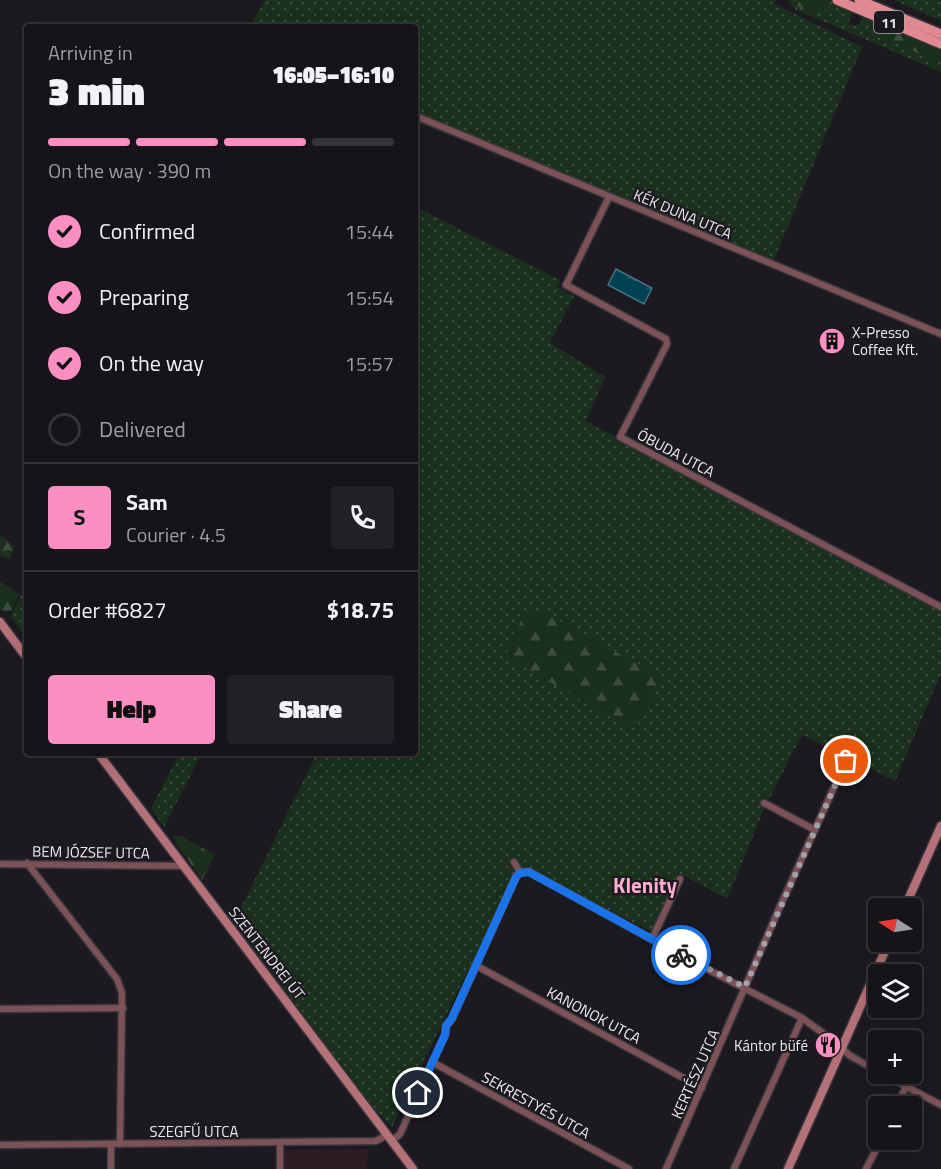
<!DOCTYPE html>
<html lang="en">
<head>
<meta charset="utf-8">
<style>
	body { margin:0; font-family:"Titillium Web",sans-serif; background:#232026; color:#f1f3f6; height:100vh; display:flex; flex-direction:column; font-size:22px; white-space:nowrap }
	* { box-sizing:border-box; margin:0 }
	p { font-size:20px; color:#9e9ea2 }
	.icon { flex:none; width:33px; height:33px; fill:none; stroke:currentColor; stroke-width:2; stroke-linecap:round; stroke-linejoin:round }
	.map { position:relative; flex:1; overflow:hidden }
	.drawer { position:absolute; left:24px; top:24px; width:394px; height:732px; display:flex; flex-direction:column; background:#161319; border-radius:6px; box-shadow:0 3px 15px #0003,0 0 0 2px #353238 }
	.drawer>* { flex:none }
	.needle { width:39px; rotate:282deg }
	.buttons { position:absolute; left:868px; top:898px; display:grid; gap:12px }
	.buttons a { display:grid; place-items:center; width:54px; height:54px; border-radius:6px; background:#161319; box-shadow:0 3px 15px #0003,0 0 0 2px #353238; font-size:30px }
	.pin { position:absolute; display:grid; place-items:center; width:51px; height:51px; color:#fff; margin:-26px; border:3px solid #fff; border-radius:50%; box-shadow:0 2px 6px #0007 }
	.courier { position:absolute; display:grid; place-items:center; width:60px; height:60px; margin:-30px; border:4px solid #1a73e8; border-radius:50%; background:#fff; color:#222; box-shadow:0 2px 8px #0007 }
	.headline em { font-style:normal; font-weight:800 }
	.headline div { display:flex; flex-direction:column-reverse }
	.headline { display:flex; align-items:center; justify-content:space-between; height:102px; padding:0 24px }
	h1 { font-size:39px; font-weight:800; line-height:45px }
	.bar { display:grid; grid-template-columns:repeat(4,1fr); gap:9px 6px; align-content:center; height:72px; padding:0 24px }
	.bar i { height:8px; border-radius:4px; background:#353238 }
	.bar .active { background:#fc8fc1 }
	.bar p { grid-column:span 4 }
	.line { display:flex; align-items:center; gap:15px; padding:0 24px; border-top:2px solid #353238 }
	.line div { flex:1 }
	.round { display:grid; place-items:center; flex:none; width:63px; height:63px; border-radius:6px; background:#232026 }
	ol { padding:0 24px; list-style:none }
	li { display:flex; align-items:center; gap:18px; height:66px }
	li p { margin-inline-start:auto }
	li .icon { padding:6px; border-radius:50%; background:#fc8fc1; color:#111; stroke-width:4 }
	li:last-child { color:#9e9ea2 }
	li i { width:33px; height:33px; border:3px solid #353238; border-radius:50% }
	.cta { display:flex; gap:12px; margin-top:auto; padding:12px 24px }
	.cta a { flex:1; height:69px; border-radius:6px; background:#fc8fc1; color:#111; font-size:24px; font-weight:800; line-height:69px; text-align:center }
	.cta a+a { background:#232026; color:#f1f3f6 }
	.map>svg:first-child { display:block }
</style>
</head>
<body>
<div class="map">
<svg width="941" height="1169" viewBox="0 0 941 1169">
	<defs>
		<pattern id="grass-dots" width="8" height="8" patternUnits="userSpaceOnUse" patternTransform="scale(1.5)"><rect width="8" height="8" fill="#1a301c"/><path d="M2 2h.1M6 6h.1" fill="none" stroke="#3b4e3d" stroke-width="1.8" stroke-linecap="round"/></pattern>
		<pattern id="forest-firs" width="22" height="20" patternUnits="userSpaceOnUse" patternTransform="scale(1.5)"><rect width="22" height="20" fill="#1a301c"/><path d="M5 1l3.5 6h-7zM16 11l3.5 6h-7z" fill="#3b4e3d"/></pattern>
		<pattern id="water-ripples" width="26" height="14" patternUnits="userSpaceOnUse" patternTransform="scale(1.5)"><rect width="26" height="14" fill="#004153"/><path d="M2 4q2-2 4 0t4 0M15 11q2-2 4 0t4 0" fill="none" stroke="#255c6c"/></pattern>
	</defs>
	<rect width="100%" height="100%" fill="#1d1921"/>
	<!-- education -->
	<polygon fill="#2d1c23" points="368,1149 367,1169 284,1169 284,1150"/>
	<!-- grass -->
	<g fill="url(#grass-dots)">
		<polygon points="265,0 776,0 775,4 862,47 774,260 416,122 416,27 249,27"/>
		<polygon points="824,0 828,0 856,13 853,13 848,23 855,26 861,22 862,17 874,22 869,27 869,32 941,63 941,72 797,10 796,5 814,13 827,2"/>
		<polygon points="894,0 941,0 941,21"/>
		<polygon points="416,207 560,280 557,287 574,296 550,343 605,377 586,421 941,611 941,674 895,781 802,735 765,807 727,899 679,873 653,932 600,906 599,908 589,901 527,869 521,869 515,874 392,1127 376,1110 347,1073 234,922 316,755 313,753 416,753"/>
		<polygon points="27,584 27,638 10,616"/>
		<polygon points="180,753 202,753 164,827 151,808"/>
	</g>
	<!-- forest -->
	<g fill="url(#forest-firs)">
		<path d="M789,0H824L831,6C818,16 811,12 797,6V11L789,3Z"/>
		<polygon points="874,22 941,51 941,63 869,32 869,27"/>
		<polygon points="0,535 15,547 10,559 0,556"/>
		<polygon points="0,581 19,594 11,611 2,611 0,609"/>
		<polygon points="540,610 654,673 658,678 659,683 646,714 638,723 622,724 507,657 508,642 528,611"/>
		<polygon points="172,836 181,836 215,855 202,880"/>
	</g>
	<!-- water -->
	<polygon fill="url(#water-ripples)" stroke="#477382" stroke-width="1.5" points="616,269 652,288 644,304 608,285"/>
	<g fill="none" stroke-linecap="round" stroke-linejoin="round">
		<defs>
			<g id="street">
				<polyline points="416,116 941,334"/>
				<polyline points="609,197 566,285 666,339 667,344 620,437 941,607"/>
				<polyline points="764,803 815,830"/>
				<polyline points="514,862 520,872"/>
				<polyline points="27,863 117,979 122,993 120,1144"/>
				<polyline points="0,864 183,866"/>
				<polyline points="520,872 529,872 699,965 802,1018 838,1044 849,1055 879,1072"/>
				<polyline points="652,939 680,879"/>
				<polyline points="475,965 702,1088"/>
				<polyline points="0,1009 123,1008"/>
				<polyline points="432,1062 629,1169"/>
				<polyline points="883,1074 941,1105"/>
				<polyline points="896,1107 906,1087"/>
				<polyline points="392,1141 400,1134 445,1035 446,1026 452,1019 516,877 520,872"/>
				<polyline points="280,1143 280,1169"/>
				<polyline points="111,1144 111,1169"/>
				<polyline points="0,1145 376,1141 387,1135"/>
				<polyline points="666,1169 778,911 846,761"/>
				<polyline points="734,1169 802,1018"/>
				<polyline points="866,1169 881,1140"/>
			</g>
			<g id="secondary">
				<polyline points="0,622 27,658"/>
				<polyline points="98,753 413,1169"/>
				<polyline points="904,909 941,826"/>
				<polyline points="788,1169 889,942"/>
			</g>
			<g id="primary">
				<polyline points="837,0 941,44"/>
				<polyline points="859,0 941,34"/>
			</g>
		</defs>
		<!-- street casing -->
		<use href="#street" stroke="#3a363e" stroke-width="9"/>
		<!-- secondary casing -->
		<use href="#secondary" stroke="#3a363e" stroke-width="11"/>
		<!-- primary casing -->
		<use href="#primary" stroke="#3a363e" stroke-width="12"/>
		<!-- street -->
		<use href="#street" stroke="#7c5256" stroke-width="6"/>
		<!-- secondary -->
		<use href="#secondary" stroke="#b47177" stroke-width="8"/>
		<!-- primary -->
		<use href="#primary" stroke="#e08991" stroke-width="9"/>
	</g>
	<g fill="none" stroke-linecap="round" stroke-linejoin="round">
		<!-- done -->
		<polyline stroke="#a4a0a7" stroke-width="6" stroke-dasharray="0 10.8" points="681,955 745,987 846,761"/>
		<!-- route -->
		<polyline stroke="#1a73e8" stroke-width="8" points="418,1093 445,1035 446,1026 452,1018 516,877 520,873 529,872 681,955"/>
	</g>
	<!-- icons -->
	<defs>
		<symbol id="building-disc" viewBox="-11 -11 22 22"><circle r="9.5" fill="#fc8fc1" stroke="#1d1921"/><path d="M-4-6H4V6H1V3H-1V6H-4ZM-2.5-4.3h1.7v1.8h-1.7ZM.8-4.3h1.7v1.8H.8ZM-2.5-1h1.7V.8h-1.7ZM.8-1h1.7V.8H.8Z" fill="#111"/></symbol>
		<symbol id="restaurant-disc" viewBox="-11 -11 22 22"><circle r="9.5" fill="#fc8fc1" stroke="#1d1921"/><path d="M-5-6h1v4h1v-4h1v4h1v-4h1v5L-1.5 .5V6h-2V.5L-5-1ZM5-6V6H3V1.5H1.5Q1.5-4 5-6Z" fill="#111"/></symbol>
	</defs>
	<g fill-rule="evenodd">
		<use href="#building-disc" x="817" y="326" width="30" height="30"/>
		<use href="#restaurant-disc" x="813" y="1030" width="30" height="30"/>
	</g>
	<g text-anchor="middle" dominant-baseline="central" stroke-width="4.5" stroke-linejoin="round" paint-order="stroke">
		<!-- shield labels -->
		<rect fill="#1d1921" stroke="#aeabb1" stroke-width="1.5" x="874" y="11" width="30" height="22" rx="4.5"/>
		<g font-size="14" font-weight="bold" fill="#ece9ef">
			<text x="889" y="22">11</text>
		</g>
		<!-- street labels -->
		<g font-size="15" fill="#ece9ef" stroke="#1d1921">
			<text transform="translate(683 214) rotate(23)">KÉK DUNA UTCA</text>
			<text transform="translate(676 453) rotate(28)">ÓBUDA UTCA</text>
			<text transform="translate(91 852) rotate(1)">BEM JÓZSEF UTCA</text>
			<text transform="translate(267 953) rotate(52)">SZENTENDREI ÚT</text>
			<text transform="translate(594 1015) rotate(28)">KANONOK UTCA</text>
			<text transform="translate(695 1074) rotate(-66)">KERTÉSZ UTCA</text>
			<text transform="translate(536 1105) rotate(29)">SEKRESTYÉS UTCA</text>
			<text x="194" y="1131">SZEGFŰ UTCA</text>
		</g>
		<!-- poi labels -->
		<g font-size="15" fill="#ece9ef" stroke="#1d1921" text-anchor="start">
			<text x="852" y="332">X-Presso<tspan x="852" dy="17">Coffee Kft.</tspan></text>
			<text x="808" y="1045" text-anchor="end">Kántor büfé</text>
		</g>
		<!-- district labels -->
		<g font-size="21" font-weight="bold" fill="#fdafd0" stroke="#1d1921">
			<text x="645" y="885">Klenity</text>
		</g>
	</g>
</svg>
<div class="buttons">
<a><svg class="needle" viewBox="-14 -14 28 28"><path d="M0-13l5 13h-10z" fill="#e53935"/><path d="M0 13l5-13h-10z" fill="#9e9ea2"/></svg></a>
<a><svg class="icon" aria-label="layers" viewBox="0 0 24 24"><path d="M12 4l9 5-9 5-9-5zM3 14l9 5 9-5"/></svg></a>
<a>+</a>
<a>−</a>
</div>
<div class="pin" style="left:846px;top:761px;background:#ea580c"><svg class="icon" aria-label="bag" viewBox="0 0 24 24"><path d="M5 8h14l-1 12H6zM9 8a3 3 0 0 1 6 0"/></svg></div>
<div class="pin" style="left:418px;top:1093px;background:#1f2937"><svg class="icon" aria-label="home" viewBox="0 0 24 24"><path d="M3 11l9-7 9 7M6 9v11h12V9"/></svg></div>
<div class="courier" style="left:681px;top:955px"><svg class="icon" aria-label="bike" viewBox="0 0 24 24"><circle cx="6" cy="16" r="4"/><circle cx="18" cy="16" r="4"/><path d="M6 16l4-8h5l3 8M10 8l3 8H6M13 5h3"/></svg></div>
<section class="drawer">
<div class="headline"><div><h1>3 min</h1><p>Arriving in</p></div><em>16:05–16:10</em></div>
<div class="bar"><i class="active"></i><i class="active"></i><i class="active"></i><i></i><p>On the way · 390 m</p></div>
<ol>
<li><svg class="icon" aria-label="check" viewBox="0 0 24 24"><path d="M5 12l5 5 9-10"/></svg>Confirmed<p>15:44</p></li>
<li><svg class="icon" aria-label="check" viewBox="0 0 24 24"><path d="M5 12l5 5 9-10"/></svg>Preparing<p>15:54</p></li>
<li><svg class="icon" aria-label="check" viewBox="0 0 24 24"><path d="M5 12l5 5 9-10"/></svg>On the way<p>15:57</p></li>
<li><i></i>Delivered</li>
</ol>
<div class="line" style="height:108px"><b class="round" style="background:#fc8fc1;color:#111">S</b><div><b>Sam</b><p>Courier · 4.5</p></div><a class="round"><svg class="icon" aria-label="phone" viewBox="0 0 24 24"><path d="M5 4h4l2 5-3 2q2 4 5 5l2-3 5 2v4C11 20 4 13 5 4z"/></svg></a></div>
<div class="line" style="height:78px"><div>Order #6827</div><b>$18.75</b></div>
<div class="cta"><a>Help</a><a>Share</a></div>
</section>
</div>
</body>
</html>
